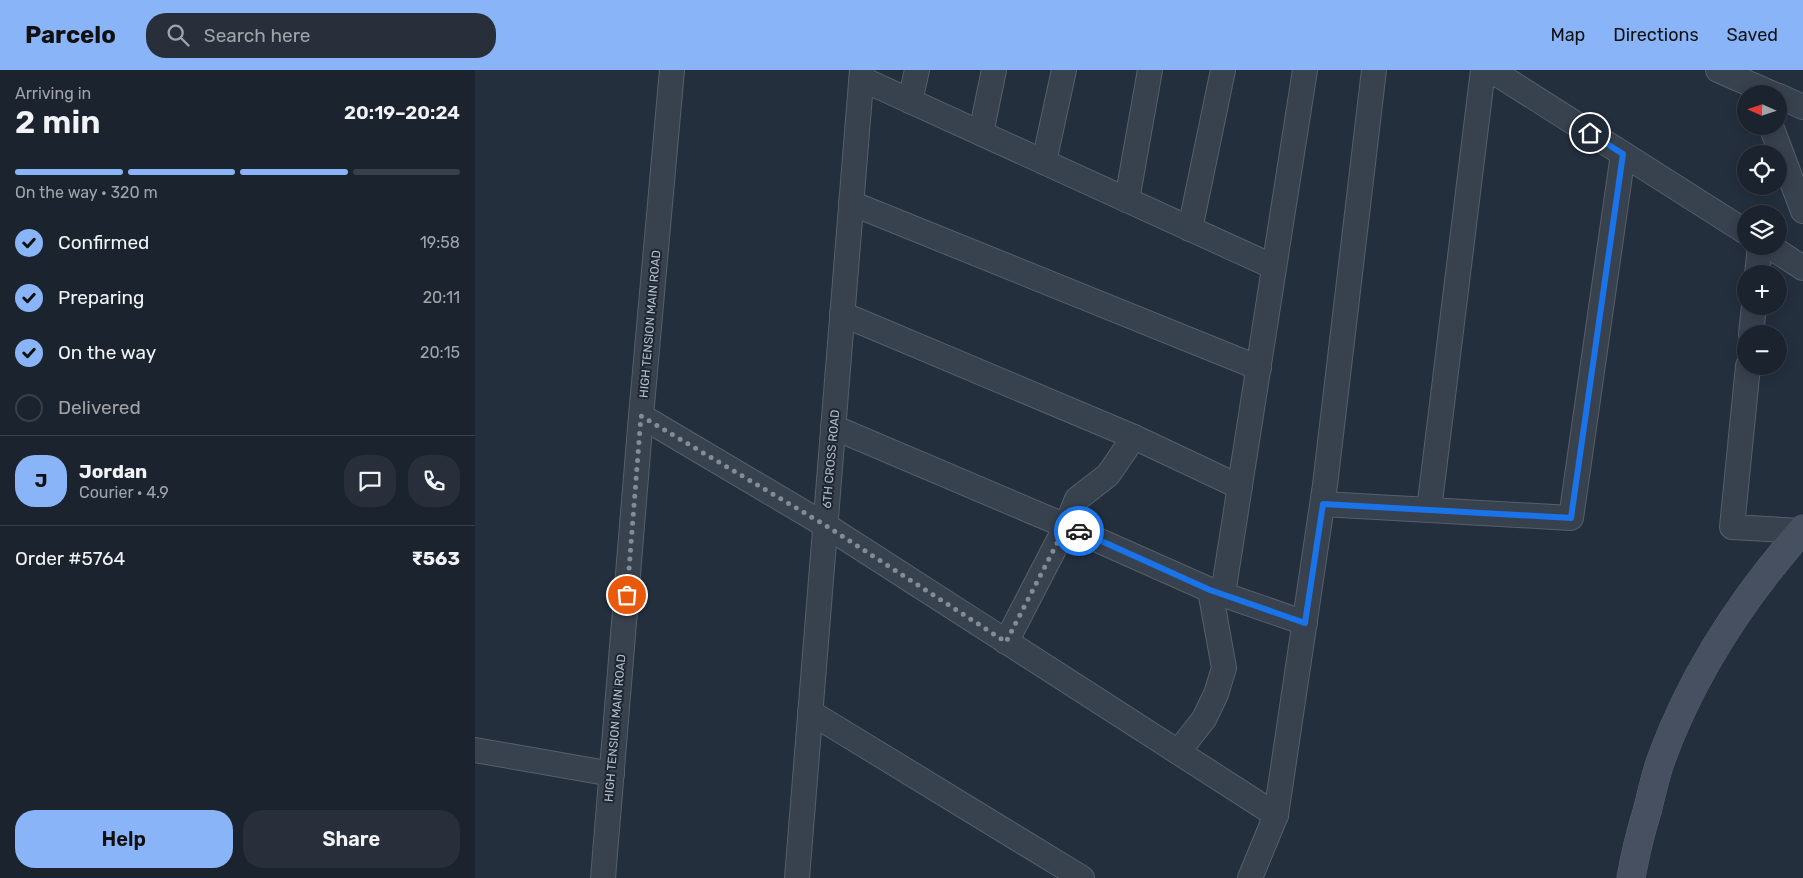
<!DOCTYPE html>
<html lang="en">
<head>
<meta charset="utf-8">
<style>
	body { margin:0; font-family:Rubik,sans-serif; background:#282f3a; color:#f1f3f6; height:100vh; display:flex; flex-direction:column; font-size:19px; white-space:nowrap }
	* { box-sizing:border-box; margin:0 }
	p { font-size:16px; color:#a0a4aa }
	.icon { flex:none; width:28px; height:28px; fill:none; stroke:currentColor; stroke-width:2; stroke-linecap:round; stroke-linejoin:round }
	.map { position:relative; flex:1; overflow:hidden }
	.details { display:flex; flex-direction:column; background:#1b232e; width:475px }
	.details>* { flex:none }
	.needle { width:32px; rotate:273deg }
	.buttons { position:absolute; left:1262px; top:15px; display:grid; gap:10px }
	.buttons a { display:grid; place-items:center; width:50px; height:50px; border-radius:50%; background:#1b232e; box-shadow:0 2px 12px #0003,0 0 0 1px #39404a; font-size:25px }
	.pin { position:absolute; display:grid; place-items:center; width:42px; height:42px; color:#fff; margin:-21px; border:2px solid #fff; border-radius:50%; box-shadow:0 1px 5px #0007 }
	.courier { position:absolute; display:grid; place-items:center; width:50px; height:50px; margin:-25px; border:4px solid #1a73e8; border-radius:50%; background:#fff; color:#222; box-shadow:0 1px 6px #0007 }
	.head em { font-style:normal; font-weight:600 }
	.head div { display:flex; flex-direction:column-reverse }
	.head { display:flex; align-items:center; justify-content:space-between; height:85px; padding:0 15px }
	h1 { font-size:32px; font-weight:600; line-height:38px }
	.bar { display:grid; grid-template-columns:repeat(4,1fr); gap:8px 5px; align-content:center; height:60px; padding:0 15px }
	.bar i { height:6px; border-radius:4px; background:#39404a }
	.bar .current { background:#8ab4f8 }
	.bar p { grid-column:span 4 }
	.line { display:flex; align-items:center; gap:12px; padding:0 15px; border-top:1px solid #39404a }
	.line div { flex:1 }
	.round { display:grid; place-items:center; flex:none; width:52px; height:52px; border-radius:20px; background:#282f3a }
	ol { padding:0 15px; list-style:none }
	li { display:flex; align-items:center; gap:15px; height:55px }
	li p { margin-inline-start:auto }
	li .icon { padding:5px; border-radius:50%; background:#8ab4f8; color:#111; stroke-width:4 }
	li:last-child { color:#a0a4aa }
	li i { width:28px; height:28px; border:2px solid #39404a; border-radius:50% }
	.primary-button { display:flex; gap:10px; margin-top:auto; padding:10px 15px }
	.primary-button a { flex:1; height:58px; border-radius:20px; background:#8ab4f8; color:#111; font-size:20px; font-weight:600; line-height:58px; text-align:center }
	.primary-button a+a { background:#282f3a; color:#f1f3f6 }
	header { display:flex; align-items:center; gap:30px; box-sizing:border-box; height:70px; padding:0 25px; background:#8ab4f8; color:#111 }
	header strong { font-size:24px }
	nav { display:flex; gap:28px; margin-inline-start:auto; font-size:18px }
	.search { width:350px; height:45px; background:#282f3a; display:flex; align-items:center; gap:12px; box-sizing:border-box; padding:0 18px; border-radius:20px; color:#a0a4aa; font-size:19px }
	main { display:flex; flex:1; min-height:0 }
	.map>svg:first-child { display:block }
</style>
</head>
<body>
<header>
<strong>Parcelo</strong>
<div class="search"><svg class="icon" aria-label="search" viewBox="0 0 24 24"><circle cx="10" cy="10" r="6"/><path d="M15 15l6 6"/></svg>Search here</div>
<nav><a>Map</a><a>Directions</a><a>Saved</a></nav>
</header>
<main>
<section class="details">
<div class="head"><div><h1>2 min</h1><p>Arriving in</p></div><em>20:19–20:24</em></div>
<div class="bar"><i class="current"></i><i class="current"></i><i class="current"></i><i></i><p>On the way · 320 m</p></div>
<ol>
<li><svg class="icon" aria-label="check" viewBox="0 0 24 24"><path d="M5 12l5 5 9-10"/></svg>Confirmed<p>19:58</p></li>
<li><svg class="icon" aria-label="check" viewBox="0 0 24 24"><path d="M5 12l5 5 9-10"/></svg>Preparing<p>20:11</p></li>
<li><svg class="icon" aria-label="check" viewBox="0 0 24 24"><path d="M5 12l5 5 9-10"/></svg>On the way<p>20:15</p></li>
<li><i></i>Delivered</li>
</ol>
<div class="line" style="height:90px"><b class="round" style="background:#8ab4f8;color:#111">J</b><div><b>Jordan</b><p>Courier · 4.9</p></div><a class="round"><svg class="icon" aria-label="chat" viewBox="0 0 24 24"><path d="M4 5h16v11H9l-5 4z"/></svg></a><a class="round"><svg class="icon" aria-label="phone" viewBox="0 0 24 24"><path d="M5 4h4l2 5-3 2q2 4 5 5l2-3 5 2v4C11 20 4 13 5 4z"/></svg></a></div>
<div class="line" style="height:65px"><div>Order #5764</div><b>₹563</b></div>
<div class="primary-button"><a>Help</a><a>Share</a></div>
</section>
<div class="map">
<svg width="1328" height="808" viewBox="0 0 1328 808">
	<rect width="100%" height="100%" fill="#242f3e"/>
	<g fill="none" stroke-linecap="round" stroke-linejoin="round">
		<defs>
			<g id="street">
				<polyline points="1016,0 1271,162"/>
				<polyline points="1243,0 1298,24"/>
				<polyline points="387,9 799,197"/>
				<polyline points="1304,26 1328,37"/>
				<polyline points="435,31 442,0"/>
				<polyline points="1296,56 1328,141"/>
				<polyline points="506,63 519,0"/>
				<polyline points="569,92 589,0"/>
				<polyline points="652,130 675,0"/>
				<polyline points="376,133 784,298"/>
				<polyline points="715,159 748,0"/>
				<polyline points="1294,176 1328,198"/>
				<polyline points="1282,204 1285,176"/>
				<polyline points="367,244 659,367 765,417"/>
				<polyline points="1276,264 1279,236"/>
				<polyline points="1273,296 1257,457 1326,461"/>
				<polyline points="166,346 350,455 801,745"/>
				<polyline points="358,357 591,456 735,520 830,553"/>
				<polyline points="848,434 1096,448 1148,84"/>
				<polyline points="954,440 1008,0"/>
				<polyline points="748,524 830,0"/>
				<polyline points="531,572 591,456 602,429 633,405 659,367"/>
				<polyline points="335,642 607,808"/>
				<polyline points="0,680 137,704"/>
				<polyline points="703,682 729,649 741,624 749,598 735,520"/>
				<polyline points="128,808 166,346 197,0"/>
				<polyline points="322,808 387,0"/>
				<polyline points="775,808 801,745 850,415 899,0"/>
			</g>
			<path id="secondary" d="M1156,808C1160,784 1166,761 1173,738C1177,721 1181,703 1187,687C1218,603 1269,526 1328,459"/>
		</defs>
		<!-- street casing -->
		<use href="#street" stroke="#565f6c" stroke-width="26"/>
		<!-- secondary casing -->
		<use href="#secondary" stroke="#565f6c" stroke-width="29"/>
		<!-- street -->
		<use href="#street" stroke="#38414e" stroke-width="24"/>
		<!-- secondary -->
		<use href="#secondary" stroke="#465061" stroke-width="28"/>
	</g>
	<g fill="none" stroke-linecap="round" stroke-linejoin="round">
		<!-- done -->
		<polyline stroke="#828b98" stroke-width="5" stroke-dasharray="0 9" points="152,525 166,346 350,455 531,572 591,456 604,461"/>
		<!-- route -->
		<polyline stroke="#1a73e8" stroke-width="6" points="604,461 735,520 830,553 848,434 1096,448 1148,84 1115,63"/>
	</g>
	<g text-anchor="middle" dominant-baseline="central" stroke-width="4" stroke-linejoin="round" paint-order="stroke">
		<!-- street labels -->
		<g font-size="12" fill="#b4bcc9" stroke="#1d2633">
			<text transform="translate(175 254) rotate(-85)">HIGH TENSION MAIN ROAD</text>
			<text transform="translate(356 389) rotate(-85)">6TH CROSS ROAD</text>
			<text transform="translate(140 658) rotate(-85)">HIGH TENSION MAIN ROAD</text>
		</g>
	</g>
</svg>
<div class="buttons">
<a><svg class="needle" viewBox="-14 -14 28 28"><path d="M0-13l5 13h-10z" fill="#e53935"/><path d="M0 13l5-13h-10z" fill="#a0a4aa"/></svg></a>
<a><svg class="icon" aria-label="locate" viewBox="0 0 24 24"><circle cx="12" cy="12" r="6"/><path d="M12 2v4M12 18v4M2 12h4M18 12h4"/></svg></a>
<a><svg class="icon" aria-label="layers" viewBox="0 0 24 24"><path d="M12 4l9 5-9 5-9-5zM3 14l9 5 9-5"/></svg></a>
<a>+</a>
<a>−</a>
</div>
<div class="pin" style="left:152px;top:525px;background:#ea580c"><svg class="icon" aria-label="bag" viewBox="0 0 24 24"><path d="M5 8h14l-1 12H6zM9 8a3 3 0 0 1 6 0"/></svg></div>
<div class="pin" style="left:1115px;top:63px;background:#1f2937"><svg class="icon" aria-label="home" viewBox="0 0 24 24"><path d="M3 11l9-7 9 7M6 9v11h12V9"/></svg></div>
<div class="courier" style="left:604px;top:461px"><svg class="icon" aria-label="car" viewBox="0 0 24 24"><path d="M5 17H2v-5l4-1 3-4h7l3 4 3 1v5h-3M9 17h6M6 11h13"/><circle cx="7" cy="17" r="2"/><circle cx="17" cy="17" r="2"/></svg></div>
</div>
</main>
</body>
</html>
